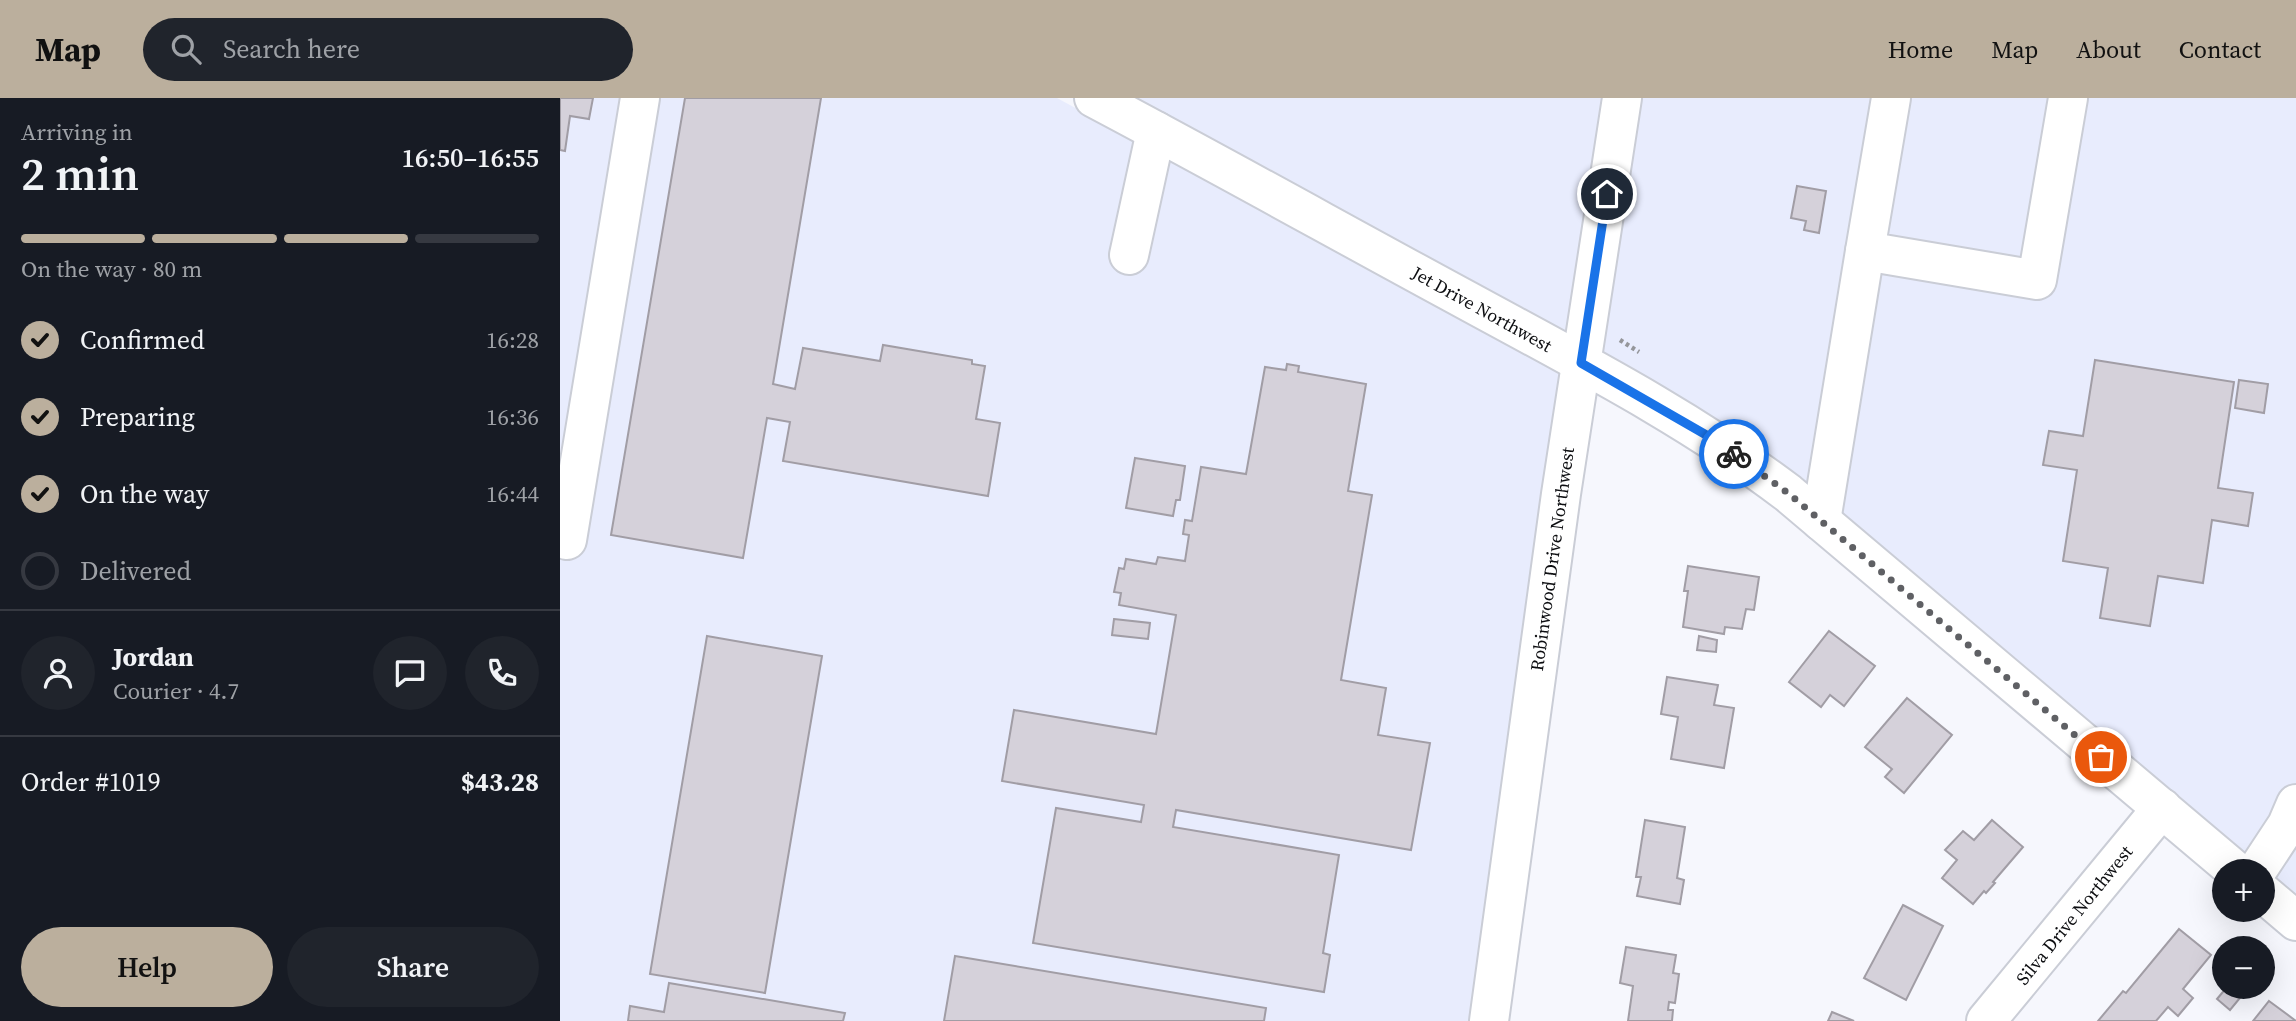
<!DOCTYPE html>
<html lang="en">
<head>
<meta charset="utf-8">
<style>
	body { margin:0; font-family:"Source Serif 4",serif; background:#20242c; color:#f1f3f6; height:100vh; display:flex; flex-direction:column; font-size:26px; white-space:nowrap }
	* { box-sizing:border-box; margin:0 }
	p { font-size:23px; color:#9ea1a6 }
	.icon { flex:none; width:38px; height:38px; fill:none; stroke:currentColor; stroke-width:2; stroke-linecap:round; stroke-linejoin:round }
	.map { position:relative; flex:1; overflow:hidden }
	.side { display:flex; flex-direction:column; background:#171b24; width:560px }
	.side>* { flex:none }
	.buttons { position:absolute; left:1652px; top:761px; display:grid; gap:14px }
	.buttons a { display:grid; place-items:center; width:63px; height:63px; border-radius:50%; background:#171b24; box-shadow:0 7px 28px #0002; font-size:35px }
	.pin { position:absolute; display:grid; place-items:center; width:60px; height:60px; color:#fff; margin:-30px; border:4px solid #fff; border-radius:50%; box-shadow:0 2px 7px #0007 }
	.courier { position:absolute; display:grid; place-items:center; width:70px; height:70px; margin:-35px; border:5px solid #1a73e8; border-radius:50%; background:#fff; color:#222; box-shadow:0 2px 9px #0007 }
	.overview em { font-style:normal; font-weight:600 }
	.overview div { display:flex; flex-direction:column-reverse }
	.overview { display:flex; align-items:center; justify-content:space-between; height:119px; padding:0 21px }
	h1 { font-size:46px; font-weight:600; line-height:52px }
	.bar { display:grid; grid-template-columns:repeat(4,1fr); gap:10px 7px; align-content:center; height:84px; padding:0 21px }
	.bar i { height:9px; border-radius:5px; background:#363941 }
	.bar .active { background:#bbaf9d }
	.bar p { grid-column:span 4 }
	.line { display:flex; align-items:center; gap:18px; padding:0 21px; border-top:2px solid #363941 }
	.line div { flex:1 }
	.round { display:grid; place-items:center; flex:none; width:74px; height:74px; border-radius:37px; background:#20242c }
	ol { padding:0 21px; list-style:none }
	li { display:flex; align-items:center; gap:21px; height:77px }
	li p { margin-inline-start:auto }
	li .icon { padding:7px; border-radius:50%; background:#bbaf9d; color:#111; stroke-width:4 }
	li:last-child { color:#9ea1a6 }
	li i { width:38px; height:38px; border:4px solid #363941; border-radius:50% }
	.button { display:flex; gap:14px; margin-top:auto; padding:14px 21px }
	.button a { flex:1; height:80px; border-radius:42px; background:#bbaf9d; color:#111; font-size:28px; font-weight:600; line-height:80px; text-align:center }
	.button a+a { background:#20242c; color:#f1f3f6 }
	header { display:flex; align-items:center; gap:42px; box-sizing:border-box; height:98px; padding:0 35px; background:#bbaf9d; color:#111 }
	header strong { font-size:33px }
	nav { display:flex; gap:38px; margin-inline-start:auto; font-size:24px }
	.search { width:490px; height:63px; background:#20242c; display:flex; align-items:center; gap:18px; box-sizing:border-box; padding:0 24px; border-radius:38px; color:#9ea1a6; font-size:26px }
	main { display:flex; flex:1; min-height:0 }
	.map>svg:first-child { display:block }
</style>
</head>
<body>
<header>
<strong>Map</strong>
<div class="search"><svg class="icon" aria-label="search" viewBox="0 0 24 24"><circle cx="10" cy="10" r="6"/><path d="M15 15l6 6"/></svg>Search here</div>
<nav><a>Home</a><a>Map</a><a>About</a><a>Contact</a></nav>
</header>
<main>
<section class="side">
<div class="overview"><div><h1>2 min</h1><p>Arriving in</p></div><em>16:50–16:55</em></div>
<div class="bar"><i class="active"></i><i class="active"></i><i class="active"></i><i></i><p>On the way · 80 m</p></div>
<ol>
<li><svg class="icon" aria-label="check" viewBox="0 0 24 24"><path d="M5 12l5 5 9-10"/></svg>Confirmed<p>16:28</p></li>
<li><svg class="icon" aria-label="check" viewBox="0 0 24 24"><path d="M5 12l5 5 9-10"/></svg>Preparing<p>16:36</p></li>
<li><svg class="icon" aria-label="check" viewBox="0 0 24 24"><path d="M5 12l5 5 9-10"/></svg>On the way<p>16:44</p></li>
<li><i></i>Delivered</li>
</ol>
<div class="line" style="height:126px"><a class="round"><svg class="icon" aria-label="person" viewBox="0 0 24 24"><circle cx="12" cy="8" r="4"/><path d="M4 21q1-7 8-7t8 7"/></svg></a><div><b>Jordan</b><p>Courier · 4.7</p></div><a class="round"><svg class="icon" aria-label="chat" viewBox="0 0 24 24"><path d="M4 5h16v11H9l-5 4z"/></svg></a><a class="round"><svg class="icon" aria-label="phone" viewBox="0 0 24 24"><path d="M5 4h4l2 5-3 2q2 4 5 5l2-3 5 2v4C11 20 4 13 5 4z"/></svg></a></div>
<div class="line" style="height:91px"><div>Order #1019</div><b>$43.28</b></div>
<div class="button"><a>Help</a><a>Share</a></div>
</section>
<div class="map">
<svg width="1736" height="923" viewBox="0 0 1736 923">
	<rect width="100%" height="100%" fill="#f6f7fd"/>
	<!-- built -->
	<g fill="#e8ecfd">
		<polygon points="0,0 497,0 1004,275 913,923 0,923"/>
		<polygon points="571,0 1047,0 1009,238"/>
		<polygon points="1079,0 1736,0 1736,800 1612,696 1602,685 1600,686 1038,254"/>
	</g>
	<!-- building -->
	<g fill="#d5d1da" stroke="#a19da5" stroke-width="2">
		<polygon points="0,0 33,0 29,21 10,18 5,53 0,52"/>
		<polygon points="125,0 261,0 213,286 235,291 243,250 320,263 323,247 412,262 412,266 425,268 416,321 440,325 428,398 223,363 230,324 207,320 183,460 51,437"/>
		<polygon points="1237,88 1266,93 1259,135 1244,132 1246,123 1231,120"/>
		<polygon points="1535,262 1674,284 1658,390 1693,395 1688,428 1652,422 1643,485 1598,478 1590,528 1540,520 1548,470 1503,463 1517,372 1483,367 1489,333 1523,338"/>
		<polygon points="727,266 739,268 738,274 806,286 788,393 812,397 781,582 826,590 818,637 870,645 851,752 616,712 613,729 779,757 763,855 770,857 764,894 473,845 496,710 581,724 584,707 442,683 454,612 596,636 616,517 559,507 561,495 554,494 559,470 564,471 566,461 596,466 598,459 625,463 629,437 623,436 625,422 632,423 641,369 686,376 705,269 726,272"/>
		<polygon points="1679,282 1708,286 1704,315 1675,310"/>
		<polygon points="575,360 625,368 620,402 616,402 613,418 566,410"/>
		<polygon points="1128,468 1199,479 1194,512 1186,511 1182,531 1165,529 1164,536 1123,529 1128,493 1124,493"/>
		<polygon points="554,521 590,525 588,541 552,537"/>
		<polygon points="1269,533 1315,568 1284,608 1270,597 1261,609 1229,584"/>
		<polygon points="147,538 262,558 205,895 90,876"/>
		<polygon points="1139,538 1157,542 1156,554 1137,552"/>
		<polygon points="1107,579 1158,587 1154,607 1174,610 1164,670 1111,661 1118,619 1101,616"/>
		<polygon points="1347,600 1392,637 1344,695 1325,679 1332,671 1305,649"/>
		<polygon points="1085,722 1125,729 1117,780 1124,782 1120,806 1077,798 1081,779 1076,779"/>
		<polygon points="1432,722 1463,749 1433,784 1435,785 1426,795 1424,793 1413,806 1382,780 1397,762 1385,752 1403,733 1414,742"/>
		<polygon points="1343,807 1383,828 1346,902 1304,880"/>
		<polygon points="1619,831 1651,857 1623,891 1633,900 1618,918 1608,909 1596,923 1538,923 1563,893 1566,895"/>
		<polygon points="1066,849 1116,857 1113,875 1119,876 1115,905 1109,904 1108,912 1113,912 1112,923 1068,923 1073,888 1060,885"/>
		<polygon points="395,858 706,910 704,923 384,923"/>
		<polygon points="109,885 285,915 283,923 68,923 70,908 104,914"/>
		<polygon points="1667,889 1689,889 1670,912 1657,901"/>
		<polygon points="1709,903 1736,923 1693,923"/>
		<polygon points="1272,914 1294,923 1268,923"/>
	</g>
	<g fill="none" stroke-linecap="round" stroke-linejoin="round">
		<defs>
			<g id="minor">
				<path d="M534,0C659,66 782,135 906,202C1016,262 1128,319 1228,395L1677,774"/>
				<polyline points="1331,0 1305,153 1477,182 1508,0"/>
				<polyline points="569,157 596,33"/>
				<polyline points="1261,423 1305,153"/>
				<polyline points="7,442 80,0"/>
				<polyline points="1696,774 1727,727 1736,706"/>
				<polyline points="1703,795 1736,823"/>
				<polyline points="929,923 1001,396 1062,0"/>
				<polyline points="1426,923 1602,710"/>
			</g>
		</defs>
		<!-- minor casing -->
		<use href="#minor" stroke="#cacdd6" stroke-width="42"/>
		<!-- path -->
		<polyline stroke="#95969b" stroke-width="4.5" stroke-dasharray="3.5 3.5" stroke-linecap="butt" points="1060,242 1079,254"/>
		<!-- minor -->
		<use href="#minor" stroke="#fff" stroke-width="38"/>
	</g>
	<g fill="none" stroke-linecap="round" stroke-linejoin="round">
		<!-- done -->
		<polyline stroke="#5f6064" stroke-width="7" stroke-dasharray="0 12.6" points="1174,356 1228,395 1541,659"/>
		<!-- route -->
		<polyline stroke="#1a73e8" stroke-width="9" points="1047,96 1021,265 1148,338 1174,356"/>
	</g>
	<g text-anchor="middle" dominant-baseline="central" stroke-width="5" stroke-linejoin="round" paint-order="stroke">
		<!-- street labels -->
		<g font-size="18" fill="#0d0e11" stroke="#fff">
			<text transform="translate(922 211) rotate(29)">Jet Drive Northwest</text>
			<text transform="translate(992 461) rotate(-82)">Robinwood Drive Northwest</text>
			<text transform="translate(1514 817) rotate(-51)">Silva Drive Northwest</text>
		</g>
	</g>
</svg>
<div class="buttons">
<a>+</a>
<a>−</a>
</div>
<div class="pin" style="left:1541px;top:659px;background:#ea580c"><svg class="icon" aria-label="bag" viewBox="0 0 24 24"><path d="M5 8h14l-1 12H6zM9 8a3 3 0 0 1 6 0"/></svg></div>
<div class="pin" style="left:1047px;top:96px;background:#1f2937"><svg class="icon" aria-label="home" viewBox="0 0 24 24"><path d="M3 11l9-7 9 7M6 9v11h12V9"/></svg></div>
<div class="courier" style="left:1174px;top:356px"><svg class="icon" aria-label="bike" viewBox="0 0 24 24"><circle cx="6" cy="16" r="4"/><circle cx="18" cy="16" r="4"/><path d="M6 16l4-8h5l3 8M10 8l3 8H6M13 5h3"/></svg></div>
</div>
</main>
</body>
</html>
